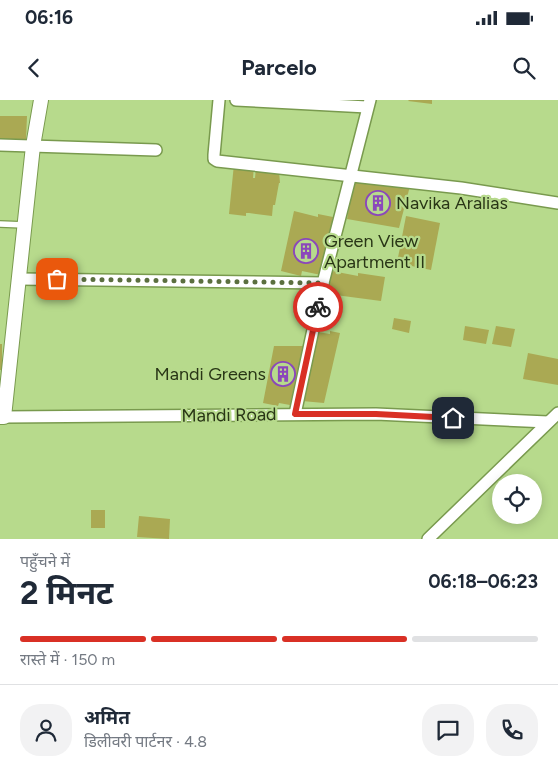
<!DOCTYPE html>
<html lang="hi">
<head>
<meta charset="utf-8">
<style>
	body { margin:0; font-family:Figtree,"Noto Sans Devanagari",sans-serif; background:#f2f2f3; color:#1f2937; height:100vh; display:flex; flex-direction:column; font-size:19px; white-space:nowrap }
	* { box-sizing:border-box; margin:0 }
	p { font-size:16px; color:#747a83 }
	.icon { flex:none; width:28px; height:28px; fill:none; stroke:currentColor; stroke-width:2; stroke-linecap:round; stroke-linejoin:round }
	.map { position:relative; height:439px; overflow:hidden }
	.side { display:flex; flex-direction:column; background:#fff; flex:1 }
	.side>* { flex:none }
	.buttons { position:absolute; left:492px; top:374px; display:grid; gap:10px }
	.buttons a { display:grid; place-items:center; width:50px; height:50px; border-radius:50%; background:#fff; box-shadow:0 2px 12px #0003; font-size:25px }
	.pin { position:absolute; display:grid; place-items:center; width:42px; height:42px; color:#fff; margin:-21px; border-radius:10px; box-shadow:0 2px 8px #0006 }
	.courier { position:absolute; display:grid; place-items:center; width:50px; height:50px; margin:-25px; border:4px solid #d93025; border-radius:50%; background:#fff; color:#222; box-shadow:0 1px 6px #0007 }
	.overview em { font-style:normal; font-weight:700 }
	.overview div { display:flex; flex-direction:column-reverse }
	.overview { display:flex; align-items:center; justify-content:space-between; height:85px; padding:0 20px }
	h1 { font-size:32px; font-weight:700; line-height:38px }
	.bar { display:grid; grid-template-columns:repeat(4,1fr); gap:8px 5px; align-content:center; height:60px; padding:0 20px }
	.bar i { height:6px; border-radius:4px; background:#e0e1e3 }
	.bar .selected { background:#d93025 }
	.bar p { grid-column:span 4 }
	.line { display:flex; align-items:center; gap:12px; padding:0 20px; border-top:1px solid #e0e1e3 }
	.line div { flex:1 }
	.round { display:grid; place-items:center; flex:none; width:52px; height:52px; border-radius:20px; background:#f2f2f3 }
	.status { display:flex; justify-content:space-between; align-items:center; height:35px; padding:0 25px; background:#fff; direction:ltr }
	.status svg { height:14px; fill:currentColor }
	header { display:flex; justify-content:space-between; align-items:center; height:65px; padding:0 20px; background:#fff; font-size:22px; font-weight:700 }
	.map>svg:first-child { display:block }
</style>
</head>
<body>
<div class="status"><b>06:16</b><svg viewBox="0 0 49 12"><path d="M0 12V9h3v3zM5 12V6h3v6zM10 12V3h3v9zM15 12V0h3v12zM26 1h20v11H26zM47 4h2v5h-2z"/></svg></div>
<header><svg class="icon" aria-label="back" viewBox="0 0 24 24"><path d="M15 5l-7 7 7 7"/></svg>Parcelo<svg class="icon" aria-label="search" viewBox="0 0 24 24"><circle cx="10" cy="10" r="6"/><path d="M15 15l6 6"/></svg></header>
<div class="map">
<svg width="558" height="439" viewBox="0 0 558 439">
	<rect width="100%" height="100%" fill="#b7da8c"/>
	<!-- building -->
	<g fill="#aaa953">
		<polygon points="409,0 432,0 432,4 408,1"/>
		<polygon points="0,16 27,16 26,39 0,39"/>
		<polygon points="234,64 254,66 253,78 255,78 256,68 279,71 280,83 279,83 275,105 273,105 272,116 249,113 246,113 246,116 229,114"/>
		<polygon points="355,77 410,86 399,128 347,119"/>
		<polygon points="294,111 318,117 318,114 333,117 321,175 302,171 301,176 281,171"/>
		<polygon points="406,116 440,123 431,170 397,163"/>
		<polygon points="332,171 358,176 358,173 385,177 381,201 328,194"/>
		<polygon points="394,218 411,221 409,233 392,229"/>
		<polygon points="465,226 489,230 486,244 463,240"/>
		<polygon points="496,226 515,229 511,247 492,244"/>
		<polygon points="330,231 340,233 324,303 302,301 318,232 330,234"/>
		<rect x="0" y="244" width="2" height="26"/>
		<polygon points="274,246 303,246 290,305 279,303 278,306 263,303"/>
		<polygon points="528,253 558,259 558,285 523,279"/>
		<rect x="91" y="410" width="14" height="18"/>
		<polygon points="139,416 170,419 169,439 137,437"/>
	</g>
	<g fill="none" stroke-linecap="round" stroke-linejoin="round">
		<defs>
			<polyline id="service" points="0,124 25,125"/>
			<g id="minor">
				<polyline points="219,0 214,55 214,59 217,61 461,88 558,103"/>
				<polyline points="236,0 367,7"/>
				<polyline points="0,45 156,50"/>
				<polyline points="19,179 323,183"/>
				<polyline points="295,314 323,183 370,0"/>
				<polyline points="4,317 376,314 548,322"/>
				<polyline points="428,439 558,313"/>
			</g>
			<polyline id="tertiary" points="0,317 4,317 33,46 41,0"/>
		</defs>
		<!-- service casing -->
		<use href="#service" stroke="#799a4e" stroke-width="8"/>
		<!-- minor casing -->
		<use href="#minor" stroke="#799a4e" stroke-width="14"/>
		<!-- tertiary casing -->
		<use href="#tertiary" stroke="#799a4e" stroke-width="16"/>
		<!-- service -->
		<use href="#service" stroke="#fff" stroke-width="5.5"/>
		<!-- minor -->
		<use href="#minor" stroke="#fff" stroke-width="11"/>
		<!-- tertiary -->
		<use href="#tertiary" stroke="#fff" stroke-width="14"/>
	</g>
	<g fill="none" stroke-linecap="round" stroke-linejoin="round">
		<!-- done -->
		<polyline stroke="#5b6f3f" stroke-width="5" stroke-dasharray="0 9" points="57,179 323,183 318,207"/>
		<!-- route -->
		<polyline stroke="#d93025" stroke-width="6" points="318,207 295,314 376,314 453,318"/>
	</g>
	<!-- icons -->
	<defs>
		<symbol id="building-ring" viewBox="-11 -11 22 22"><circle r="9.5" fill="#b7da8c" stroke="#8b47bb" stroke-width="1.5"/><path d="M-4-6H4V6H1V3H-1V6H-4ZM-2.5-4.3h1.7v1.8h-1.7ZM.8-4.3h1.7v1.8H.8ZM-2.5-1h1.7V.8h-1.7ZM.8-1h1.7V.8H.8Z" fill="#8b47bb"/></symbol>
	</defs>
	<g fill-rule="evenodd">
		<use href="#building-ring" x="364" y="89" width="28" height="28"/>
		<use href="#building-ring" x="292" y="137" width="28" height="28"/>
		<use href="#building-ring" x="269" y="260" width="28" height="28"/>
	</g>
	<g text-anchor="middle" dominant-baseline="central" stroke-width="4.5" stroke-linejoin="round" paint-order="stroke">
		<!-- poi labels -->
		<g font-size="18" fill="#293616" stroke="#b7da8c" text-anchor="start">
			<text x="396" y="103">Navika Aralias</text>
			<text x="324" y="141">Green View<tspan x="324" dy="21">Apartment II</tspan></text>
			<text x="266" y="274" text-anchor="end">Mandi Greens</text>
		</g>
		<!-- street labels -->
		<g font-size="18" fill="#293616" stroke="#b7da8c">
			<text transform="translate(229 315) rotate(-1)">Mandi Road</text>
		</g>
	</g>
</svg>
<div class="buttons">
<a><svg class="icon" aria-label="locate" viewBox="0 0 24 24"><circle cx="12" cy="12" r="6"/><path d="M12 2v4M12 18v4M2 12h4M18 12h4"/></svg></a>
</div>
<div class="pin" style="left:57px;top:179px;background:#ea580c"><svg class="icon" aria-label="bag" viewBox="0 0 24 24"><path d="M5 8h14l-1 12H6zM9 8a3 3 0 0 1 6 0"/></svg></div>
<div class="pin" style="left:453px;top:318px;background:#1f2937"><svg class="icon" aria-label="home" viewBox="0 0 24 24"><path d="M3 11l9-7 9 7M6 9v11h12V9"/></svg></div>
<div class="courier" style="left:318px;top:207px"><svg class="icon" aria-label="bike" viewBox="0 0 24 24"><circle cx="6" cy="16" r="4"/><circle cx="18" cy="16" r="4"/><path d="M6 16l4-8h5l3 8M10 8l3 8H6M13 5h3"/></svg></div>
</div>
<section class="side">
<div class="overview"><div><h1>2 मिनट</h1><p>पहुँचने में</p></div><em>06:18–06:23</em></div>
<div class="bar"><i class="selected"></i><i class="selected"></i><i class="selected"></i><i></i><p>रास्ते में · 150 m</p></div>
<div class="line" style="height:90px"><a class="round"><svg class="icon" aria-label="person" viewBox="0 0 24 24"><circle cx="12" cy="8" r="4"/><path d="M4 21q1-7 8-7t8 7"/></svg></a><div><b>अमित</b><p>डिलीवरी पार्टनर · 4.8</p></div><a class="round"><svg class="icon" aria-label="chat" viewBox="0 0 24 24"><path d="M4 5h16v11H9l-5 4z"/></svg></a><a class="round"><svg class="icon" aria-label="phone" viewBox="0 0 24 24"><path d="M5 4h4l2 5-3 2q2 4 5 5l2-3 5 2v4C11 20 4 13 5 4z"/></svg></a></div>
</section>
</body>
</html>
